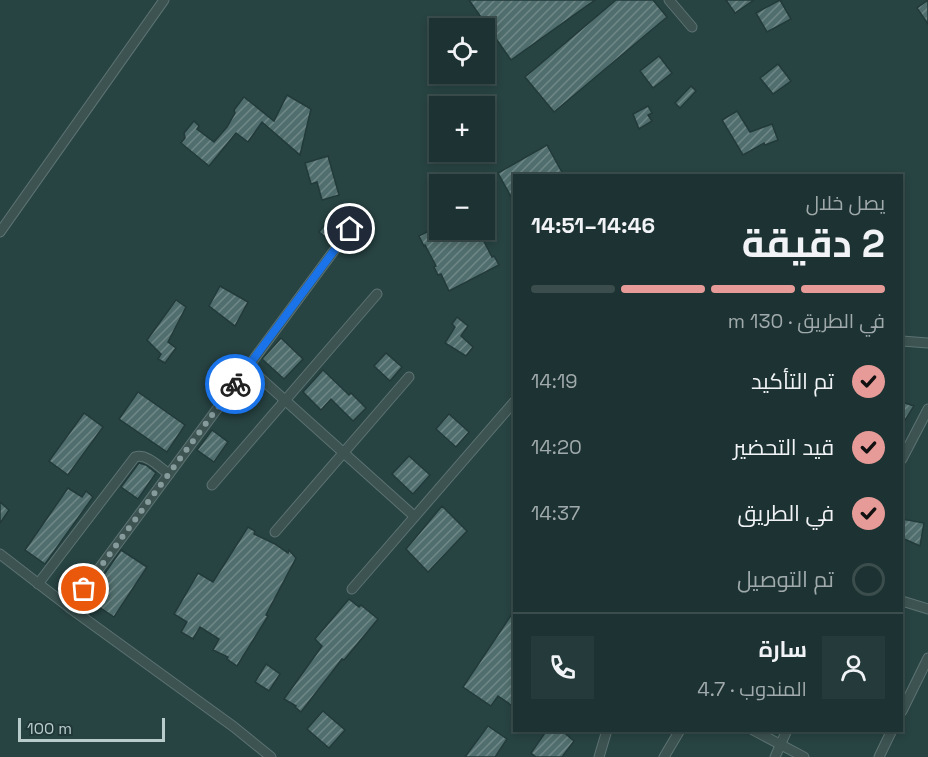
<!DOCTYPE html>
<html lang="ar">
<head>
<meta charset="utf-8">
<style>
	body { margin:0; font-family:"Space Grotesk",Cairo,sans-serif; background:#253a3a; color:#f1f3f6; direction:rtl; height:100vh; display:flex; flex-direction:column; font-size:22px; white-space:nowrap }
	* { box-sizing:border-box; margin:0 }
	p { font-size:20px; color:#a0aaac }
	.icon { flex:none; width:33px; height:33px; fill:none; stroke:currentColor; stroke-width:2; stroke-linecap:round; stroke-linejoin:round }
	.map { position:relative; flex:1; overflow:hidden; direction:ltr }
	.sheet { position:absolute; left:513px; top:174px; width:390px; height:558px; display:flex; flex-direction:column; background:#1d3232; border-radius:0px; box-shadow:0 3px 9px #0003,0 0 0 2px #3b4d4d; direction:rtl }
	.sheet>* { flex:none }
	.buttons { position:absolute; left:429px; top:18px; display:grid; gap:12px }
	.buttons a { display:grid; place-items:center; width:66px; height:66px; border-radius:0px; background:#1d3232; box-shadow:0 3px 9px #0003,0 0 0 2px #3b4d4d; font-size:30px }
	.scale { position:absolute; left:18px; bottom:15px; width:147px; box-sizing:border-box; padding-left:6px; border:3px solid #b9cccc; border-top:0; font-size:16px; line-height:21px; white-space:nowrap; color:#b9cccc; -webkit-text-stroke:4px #203838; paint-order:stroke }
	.pin { position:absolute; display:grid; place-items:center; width:51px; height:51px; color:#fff; margin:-26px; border:3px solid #fff; border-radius:50%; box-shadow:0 2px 6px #0007 }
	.courier { position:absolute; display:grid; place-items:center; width:60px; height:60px; margin:-30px; border:4px solid #1a73e8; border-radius:50%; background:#fff; color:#222; box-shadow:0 2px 8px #0007 }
	.head em { font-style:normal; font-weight:700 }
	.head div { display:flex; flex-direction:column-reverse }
	.head { display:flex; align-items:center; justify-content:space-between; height:102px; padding:0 18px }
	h1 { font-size:39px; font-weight:700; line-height:45px }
	.bar { display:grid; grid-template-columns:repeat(4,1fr); gap:9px 6px; align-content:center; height:72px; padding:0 18px }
	.bar i { height:8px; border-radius:4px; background:#3b4d4d }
	.bar .on { background:#e69b98 }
	.bar p { grid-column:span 4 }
	.line { display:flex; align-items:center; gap:15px; padding:0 18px; border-top:2px solid #3b4d4d }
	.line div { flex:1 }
	.round { display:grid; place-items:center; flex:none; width:63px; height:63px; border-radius:0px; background:#253a3a }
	ol { padding:0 18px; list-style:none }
	li { display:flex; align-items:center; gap:18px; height:66px }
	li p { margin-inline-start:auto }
	li .icon { padding:6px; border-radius:50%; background:#e69b98; color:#111; stroke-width:4 }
	li:last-child { color:#a0aaac }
	li i { width:33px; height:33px; border:3px solid #3b4d4d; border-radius:50% }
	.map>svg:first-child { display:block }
</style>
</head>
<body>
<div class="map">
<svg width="928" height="757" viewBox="0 0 928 757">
	<defs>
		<pattern id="building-hatch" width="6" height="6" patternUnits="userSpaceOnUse" patternTransform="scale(1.5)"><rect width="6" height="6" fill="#506e6d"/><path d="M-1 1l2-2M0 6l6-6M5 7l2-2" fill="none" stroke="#6f8887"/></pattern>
	</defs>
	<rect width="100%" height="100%" fill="#274342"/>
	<!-- building -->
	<g fill="url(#building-hatch)" stroke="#223a3a" stroke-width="1.5">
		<polygon points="469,0 595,0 511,60"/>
		<polygon points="616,0 653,0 667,17 554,112 525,77"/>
		<polygon points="726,0 754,0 735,13"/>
		<polygon points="780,0 791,19 767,32 756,13"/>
		<polygon points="928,0 928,24 917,8"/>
		<polygon points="659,56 672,73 653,88 640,71"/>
		<polygon points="778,64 791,81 773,94 760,78"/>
		<polygon points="691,86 696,91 680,108 675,103"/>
		<polygon points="287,95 311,109 300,155 262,122 248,142 236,133 209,166 181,143 185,138 184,133 194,121 199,126 197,129 214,142 227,127 235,113 234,110 244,97 274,121"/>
		<polygon points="648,106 652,113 648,115 652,121 639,129 633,114"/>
		<polygon points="737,111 750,132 772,124 778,140 765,145 764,143 743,155 722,120"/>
		<polygon points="547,145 564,176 514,176 514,202 498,173"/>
		<polygon points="328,156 339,195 322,200 317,182 311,184 305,163"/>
		<polygon points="327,222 337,230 329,240 319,232"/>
		<polygon points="440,225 440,230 478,230 492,257 494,256 499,265 449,291 441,274 438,275 434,267 436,266 425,245 424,246 419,236"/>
		<polygon points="220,286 248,302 235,326 209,306"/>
		<polygon points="176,300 186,307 168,342 176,348 165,363 158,359 161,354 147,340"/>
		<polygon points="457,317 468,326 461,336 473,347 466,356 445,343 455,327 452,324"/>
		<polygon points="281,338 303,359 284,379 262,359"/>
		<polygon points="386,353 402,367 390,381 374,366"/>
		<polygon points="323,370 349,395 351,393 366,408 353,421 331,399 321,410 303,392"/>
		<polygon points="138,392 185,425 167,452 119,419"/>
		<polygon points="902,402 914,406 902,425"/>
		<polygon points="84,413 103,427 68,475 49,461"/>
		<polygon points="449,414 469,432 456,447 436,429"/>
		<polygon points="212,430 228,442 214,462 197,450"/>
		<polygon points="409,456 430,475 413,494 392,474"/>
		<polygon points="139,463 146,465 156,473 138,499 121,487"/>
		<polygon points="68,488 82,497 86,491 93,497 45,564 25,550"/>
		<polygon points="0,502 9,510 0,523"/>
		<polygon points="442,506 467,531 428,572 406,549"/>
		<polygon points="902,519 924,523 920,546 902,538"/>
		<polygon points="248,527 255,531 254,534 275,544 288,553 289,550 296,558 266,615 268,616 237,666 227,659 228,657 213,650 219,639 200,627 193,639 181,632 187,622 174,614 198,573 213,582"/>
		<polygon points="121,550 147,567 114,617 87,599"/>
		<polygon points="349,599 359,607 361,605 378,619 344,660 342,659 301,712 295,707 296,706 284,699 322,646 315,639"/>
		<polygon points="514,611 514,707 498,696 491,706 463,687"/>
		<polygon points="266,664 280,674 269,691 255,682"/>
		<polygon points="323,711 345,730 329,748 307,729"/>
		<polygon points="488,726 507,739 495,757 465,757"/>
		<polygon points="547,730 561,730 574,741 562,757 536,757 531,753"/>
	</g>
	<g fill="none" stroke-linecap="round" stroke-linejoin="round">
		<defs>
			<g id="minor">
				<polyline points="669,0 692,27"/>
				<polyline points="0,232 164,0"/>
				<polyline points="902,341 928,343"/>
				<polyline points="248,367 414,516"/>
				<polyline points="902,459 928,409"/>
				<polyline points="212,485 377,294"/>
				<polyline points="275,532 409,377"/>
				<polyline points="0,554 70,608 234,727 271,757"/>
				<path d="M38,584L135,457C147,453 160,468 169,474"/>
				<polyline points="352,589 514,402"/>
				<polyline points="902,601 928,609"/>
				<polyline points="70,608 350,229"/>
				<polyline points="902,711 928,658"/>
				<polyline points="753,730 804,757"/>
				<polyline points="599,757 607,730"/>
				<polyline points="664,757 680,730"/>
				<polyline points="775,757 787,730"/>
				<polyline points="879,757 892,730"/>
			</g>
		</defs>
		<!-- minor casing -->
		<use href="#minor" stroke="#5d7373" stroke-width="11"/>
		<!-- minor -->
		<use href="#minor" stroke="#3c5352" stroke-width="9"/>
	</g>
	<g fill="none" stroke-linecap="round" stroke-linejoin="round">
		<!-- done -->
		<polyline stroke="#869c9c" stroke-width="6" stroke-dasharray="0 10.8" points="84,589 235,384"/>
		<!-- route -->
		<polyline stroke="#1a73e8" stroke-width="8" points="235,384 350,229"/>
	</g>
</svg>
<div class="buttons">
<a><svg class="icon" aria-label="locate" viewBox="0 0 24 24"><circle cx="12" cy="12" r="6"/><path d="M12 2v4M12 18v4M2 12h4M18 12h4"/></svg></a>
<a>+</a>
<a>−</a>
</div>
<div class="scale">100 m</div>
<div class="pin" style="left:84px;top:589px;background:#ea580c"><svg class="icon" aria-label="bag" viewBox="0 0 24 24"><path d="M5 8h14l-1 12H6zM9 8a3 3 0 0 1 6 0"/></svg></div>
<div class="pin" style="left:350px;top:229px;background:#1f2937"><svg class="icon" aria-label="home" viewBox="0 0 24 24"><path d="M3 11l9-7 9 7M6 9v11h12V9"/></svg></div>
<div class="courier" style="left:235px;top:384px"><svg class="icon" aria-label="bike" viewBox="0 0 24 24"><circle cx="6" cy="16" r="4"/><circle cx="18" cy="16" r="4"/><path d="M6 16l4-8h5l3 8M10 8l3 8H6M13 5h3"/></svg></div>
<section class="sheet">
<div class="head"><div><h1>2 دقيقة</h1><p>يصل خلال</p></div><em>14:46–14:51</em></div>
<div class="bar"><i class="on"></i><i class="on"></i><i class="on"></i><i></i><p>في الطريق · 130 m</p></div>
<ol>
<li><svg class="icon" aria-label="check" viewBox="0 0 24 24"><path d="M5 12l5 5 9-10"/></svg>تم التأكيد<p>14:19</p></li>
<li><svg class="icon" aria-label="check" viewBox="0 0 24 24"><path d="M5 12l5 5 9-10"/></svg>قيد التحضير<p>14:20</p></li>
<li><svg class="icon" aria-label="check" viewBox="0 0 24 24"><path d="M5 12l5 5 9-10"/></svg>في الطريق<p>14:37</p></li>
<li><i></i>تم التوصيل</li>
</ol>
<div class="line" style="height:108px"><a class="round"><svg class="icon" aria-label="person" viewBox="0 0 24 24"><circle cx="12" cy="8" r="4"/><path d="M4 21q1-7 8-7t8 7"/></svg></a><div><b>سارة</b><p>المندوب · 4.7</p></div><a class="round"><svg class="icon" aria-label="phone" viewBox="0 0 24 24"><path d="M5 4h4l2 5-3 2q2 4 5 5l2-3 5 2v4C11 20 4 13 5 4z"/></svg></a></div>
</section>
</div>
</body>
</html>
